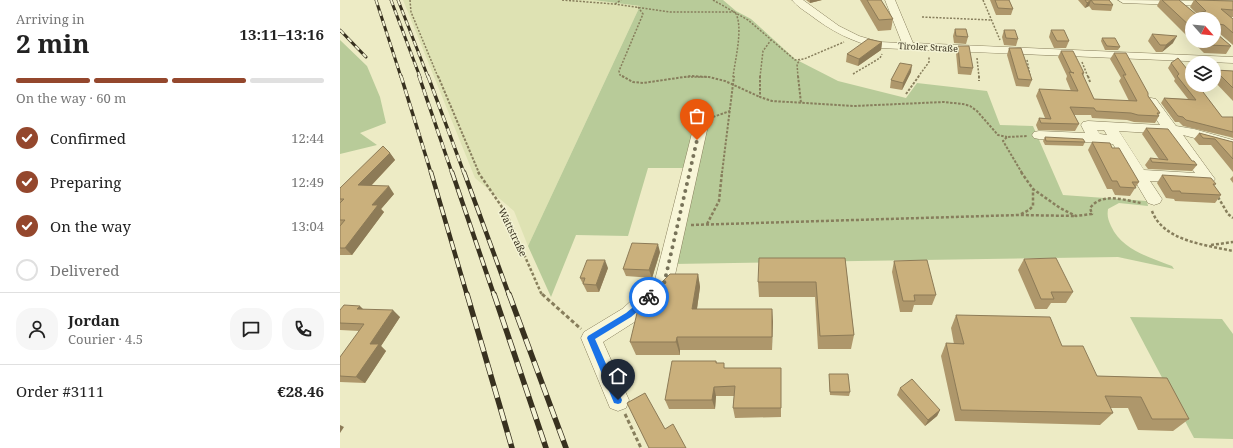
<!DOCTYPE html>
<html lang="en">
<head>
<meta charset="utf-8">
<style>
	body { margin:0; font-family:"Noto Serif",serif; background:#f6f6f6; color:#222; height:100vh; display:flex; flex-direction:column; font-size:15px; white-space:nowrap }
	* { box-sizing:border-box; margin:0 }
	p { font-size:13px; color:#767676 }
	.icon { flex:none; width:22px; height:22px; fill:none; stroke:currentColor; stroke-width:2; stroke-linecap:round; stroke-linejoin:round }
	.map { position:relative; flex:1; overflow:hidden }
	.side { display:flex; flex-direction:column; background:#fff; width:340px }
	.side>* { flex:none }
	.needle { width:26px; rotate:117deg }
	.controls { position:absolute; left:845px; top:12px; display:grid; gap:8px }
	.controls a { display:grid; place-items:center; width:36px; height:36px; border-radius:50%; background:#fff; box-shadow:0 4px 16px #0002; font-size:20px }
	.pin { position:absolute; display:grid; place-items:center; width:34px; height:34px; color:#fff; margin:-41px -17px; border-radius:50% 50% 50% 0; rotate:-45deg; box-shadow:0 0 4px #0007 }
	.pin .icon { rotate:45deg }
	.courier { position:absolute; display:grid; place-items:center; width:40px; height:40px; margin:-20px; border:3px solid #1a73e8; border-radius:50%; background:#fff; color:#222; box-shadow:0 1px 5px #0007 }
	.summary em { font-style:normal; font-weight:700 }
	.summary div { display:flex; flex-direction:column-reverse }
	.summary { display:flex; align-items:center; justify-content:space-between; height:68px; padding:0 16px }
	h1 { font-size:26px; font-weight:700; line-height:30px }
	.bar { display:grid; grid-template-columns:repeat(4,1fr); gap:6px 4px; align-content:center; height:48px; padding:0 16px }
	.bar i { height:5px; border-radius:3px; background:#e0e0e0 }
	.bar .on { background:#94472d }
	.bar p { grid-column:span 4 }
	.line { display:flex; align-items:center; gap:10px; padding:0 16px; border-top:1px solid #e0e0e0 }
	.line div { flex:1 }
	.round { display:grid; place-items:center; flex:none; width:42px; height:42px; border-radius:16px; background:#f6f6f6 }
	ol { padding:0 16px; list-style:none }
	li { display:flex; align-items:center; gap:12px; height:44px }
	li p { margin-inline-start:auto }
	li .icon { padding:4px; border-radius:50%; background:#94472d; color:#fff; stroke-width:4 }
	li:last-child { color:#767676 }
	li i { width:22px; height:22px; border:2px solid #e0e0e0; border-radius:50% }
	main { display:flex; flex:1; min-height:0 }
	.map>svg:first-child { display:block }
</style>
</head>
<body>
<main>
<section class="side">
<div class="summary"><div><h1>2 min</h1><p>Arriving in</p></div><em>13:11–13:16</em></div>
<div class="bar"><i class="on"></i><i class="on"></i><i class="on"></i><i></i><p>On the way · 60 m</p></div>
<ol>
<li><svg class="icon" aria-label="check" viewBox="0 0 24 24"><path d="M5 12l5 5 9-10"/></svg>Confirmed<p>12:44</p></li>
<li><svg class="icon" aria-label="check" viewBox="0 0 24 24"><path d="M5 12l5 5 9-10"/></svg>Preparing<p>12:49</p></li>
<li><svg class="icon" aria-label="check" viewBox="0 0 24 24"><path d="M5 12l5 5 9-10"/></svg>On the way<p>13:04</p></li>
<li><i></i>Delivered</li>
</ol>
<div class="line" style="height:72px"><a class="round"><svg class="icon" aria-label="person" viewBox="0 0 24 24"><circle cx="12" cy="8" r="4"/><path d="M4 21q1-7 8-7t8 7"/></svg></a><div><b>Jordan</b><p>Courier · 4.5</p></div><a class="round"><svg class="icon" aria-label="chat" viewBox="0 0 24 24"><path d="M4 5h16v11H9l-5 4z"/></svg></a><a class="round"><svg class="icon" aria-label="phone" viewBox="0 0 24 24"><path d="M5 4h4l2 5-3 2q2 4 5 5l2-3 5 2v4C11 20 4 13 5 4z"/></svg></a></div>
<div class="line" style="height:52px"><div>Order #3111</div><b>€28.46</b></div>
</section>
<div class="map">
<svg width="893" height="448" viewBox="0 0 893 448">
	<rect width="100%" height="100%" fill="#edebc5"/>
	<!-- farmland -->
	<polygon fill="#dee2b3" points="63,0 253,0 300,6 188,246 174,211 135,178"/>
	<!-- green -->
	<g fill="#b8cb99">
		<path d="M253,0H383L396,11L411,19L455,59L498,81L566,98L577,83L647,91L660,125L693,126L723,195L807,201L808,206L779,203L768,209C767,216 768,219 771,226C782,250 809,257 832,266L834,269L778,257L333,264L354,168H308L288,236L236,235L211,297L188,246L300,6Z"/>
		<polygon points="0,40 27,66 40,97 46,123 20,133 37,145 0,154"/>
		<polygon points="790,317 882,319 893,334 893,439 854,438"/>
	</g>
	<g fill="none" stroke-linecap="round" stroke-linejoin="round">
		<defs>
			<g id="minor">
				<path d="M452,0H463L499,26L519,36L539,42L562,43L545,0H555L573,43L893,57V63L539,48C512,42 491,31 469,14C463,10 457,6 452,0Z"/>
				<polygon points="778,0 893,1 893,7 783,3"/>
				<path d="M811,98L816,99L836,126L854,129L893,140V148L843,135L872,175L875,179L872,183L867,184L810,181L822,199L820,203L814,205L808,203L773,144L699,139L694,138L692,135L694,132L699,131L745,133L741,125L743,122L748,121L820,125L805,102L806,99ZM757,130H764L767,135L760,134ZM779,131L827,134L855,173L804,170Z"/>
				<polygon points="362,117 367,118 369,121 333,284 331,289 296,321 263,342 289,400 286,408 278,411 270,408 241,338 244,332 282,309 315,280 355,121 357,118"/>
			</g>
		</defs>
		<!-- minor casing -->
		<use href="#minor" stroke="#877e5c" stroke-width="1"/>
		<!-- path-far3 -->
		<g stroke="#877e5c" stroke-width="1.5" stroke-dasharray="2 1.5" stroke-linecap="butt">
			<polyline points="70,0 71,12 98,77"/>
			<path d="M222,0L274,4L330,12H395C404,26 395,60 393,77"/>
			<polyline points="373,0 408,20 455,60 464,59 504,42"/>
			<polyline points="643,0 660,40"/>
			<polyline points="275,4 281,0"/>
			<polyline points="582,17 651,20"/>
			<polyline points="637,58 639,77"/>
			<polyline points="687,60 690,75"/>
			<polyline points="742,62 748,77"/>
			<polyline points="513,74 540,58 542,54"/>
			<polyline points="284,77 280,75 279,71 303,14 298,7"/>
			<polyline points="344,77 369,77"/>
			<polyline points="420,77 423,51 431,40"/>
			<polyline points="458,77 457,64 460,60"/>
			<polyline points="578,77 589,62 589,56"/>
		</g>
		<!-- path-far2 -->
		<g stroke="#877e5c" stroke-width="2" stroke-dasharray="2.5 1.5" stroke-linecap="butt">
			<polyline points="98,76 139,173"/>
			<polyline points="282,76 293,82 303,83 351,76 369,77 385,81 420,97"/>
			<polyline points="420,76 420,97 432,101 514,106 604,102 623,104 630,106 637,111 658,135 667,137"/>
			<polyline points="458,76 461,103"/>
			<polyline points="639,76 639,81"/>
			<polyline points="748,76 750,82"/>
			<polyline points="566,94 579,76"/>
			<polyline points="373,117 390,111"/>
			<polyline points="382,173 394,76"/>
			<polyline points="682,173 663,141 667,137 688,136"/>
		</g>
		<!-- path-far1 -->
		<g stroke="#877e5c" stroke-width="2.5" stroke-dasharray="3 2" stroke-linecap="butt">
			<polyline points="138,172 166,213 201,293 203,295"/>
			<path d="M681,172L693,189L720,208L736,216L752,214L750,208C762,192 784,200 801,203"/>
			<polyline points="878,197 888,214 893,218"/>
			<path d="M812,211C823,241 866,245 893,251"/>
			<polyline points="681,214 689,210 693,206 693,190"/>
			<polyline points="367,224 379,201 382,172"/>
			<polyline points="351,225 679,215 736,216"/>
			<polyline points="871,245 893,242"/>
		</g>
		<!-- path -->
		<g stroke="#877e5c" stroke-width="3" stroke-dasharray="4 2.5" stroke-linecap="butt">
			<polyline points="202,294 241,329"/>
			<polyline points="285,414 301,448"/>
		</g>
		<!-- minor -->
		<use href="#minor" fill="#f8f6d8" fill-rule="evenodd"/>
		<defs>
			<g id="rail-far3">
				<polyline points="36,0 61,77"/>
				<polyline points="51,0 80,77"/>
				<polyline points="58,0 88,77"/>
				<polyline points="0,30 26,57"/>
			</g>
			<g id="rail-far2">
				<polyline points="61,76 91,173"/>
				<polyline points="79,76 112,173"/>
				<polyline points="88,76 124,173"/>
			</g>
			<g id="rail-far1">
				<polyline points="91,172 127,295"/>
				<polyline points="112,172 154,295"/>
				<polyline points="124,172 169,295"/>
			</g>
			<g id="rail">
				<polyline points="127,294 172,448"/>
				<polyline points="154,294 206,448"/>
				<polyline points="169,294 226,448"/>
			</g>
		</defs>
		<!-- rail-far3 casing -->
		<use href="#rail-far3" stroke="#38311f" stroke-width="3"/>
		<!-- rail-far2 casing -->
		<use href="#rail-far2" stroke="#38311f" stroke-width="3.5"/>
		<!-- rail-far1 casing -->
		<use href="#rail-far1" stroke="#38311f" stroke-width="4.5"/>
		<!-- rail casing -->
		<use href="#rail" stroke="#38311f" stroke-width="5.5"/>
		<!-- rail-far3 -->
		<use href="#rail-far3" stroke="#f4f3d4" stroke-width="2" stroke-dasharray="5.5" stroke-linecap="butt"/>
		<!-- rail-far2 -->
		<use href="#rail-far2" stroke="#f4f3d4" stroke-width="2.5" stroke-dasharray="7" stroke-linecap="butt"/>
		<!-- rail-far1 -->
		<use href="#rail-far1" stroke="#f4f3d4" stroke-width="3" stroke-dasharray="9" stroke-linecap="butt"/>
		<!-- rail -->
		<use href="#rail" stroke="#f4f3d4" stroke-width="4" stroke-dasharray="12" stroke-linecap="butt"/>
	</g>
	<!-- wall -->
	<g fill="#ae976b">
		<polygon points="466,0 482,0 470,3"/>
		<polygon points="520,0 541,0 553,19 551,30 538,31"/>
		<polygon points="650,0 669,0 673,9 671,15 656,15"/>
		<polygon points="738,0 769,0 773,5 771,11 752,10 749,6 745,8"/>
		<polygon points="820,0 839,0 857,15 857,14 850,7 854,0 893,1 893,17 891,17 893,19 893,45 879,33 877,32 877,34 891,46 886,54 864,53 852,41 874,41 852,19 852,41 817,6"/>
		<polygon points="615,29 628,37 626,44 614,43 613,36"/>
		<polygon points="664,30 678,39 676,46 664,45 662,37"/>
		<polygon points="711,30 729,41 726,48 714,48 709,37"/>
		<polygon points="812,34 833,43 822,52 816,52 808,41"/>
		<polygon points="762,38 780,47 778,50 765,50 761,41"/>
		<polygon points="542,42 541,50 518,66 506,62 507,54"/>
		<polygon points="618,46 633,68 631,75 618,74 616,53"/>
		<polygon points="669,48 692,80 689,87 676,86 667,55"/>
		<polygon points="721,51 744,73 743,76 754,99 789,101 779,81 781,78 770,59 774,53 808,96 820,113 818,115 819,116 815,123 794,122 787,120 752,118 751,115 734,115 739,124 735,131 698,130 696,125 699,118 705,118 696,96 699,89 731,91 726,79 727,76 718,57"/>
		<polygon points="831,63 863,88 861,90 882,117 893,117 893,138 890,137 843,126 839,122 835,122 821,103 824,98 848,99 834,81 835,79 828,68"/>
		<polygon points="875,70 893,71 893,101 874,81 874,72"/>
		<polygon points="571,72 562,90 550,88 551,80"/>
		<polygon points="806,128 857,165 852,171 808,169 805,165 810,158 819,159 802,134"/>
		<polygon points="859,133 893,142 893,172 871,145 859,145 854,139"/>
		<polygon points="705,137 745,142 743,146 705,145 703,141"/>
		<polygon points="752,142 772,148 799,182 790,196 775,195 772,189 767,189 748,150"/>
		<polygon points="50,153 55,160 31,186 54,194 41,209 44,212 12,255 0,255 0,199"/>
		<polygon points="822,175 876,184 874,186 881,195 875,203 835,201 834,199 826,198 817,183"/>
		<polygon points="893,176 893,183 890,179"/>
		<polygon points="320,252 312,278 286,276 283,269"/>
		<polygon points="505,258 514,335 511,349 478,349 475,297 419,297 418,282"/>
		<polygon points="684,259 733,292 726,303 711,303 707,309 695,309 678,270"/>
		<polygon points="554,261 596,295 592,305 574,305 572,312 560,312 552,272"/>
		<polygon points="268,268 259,292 247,292 240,278"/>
		<polygon points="358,274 360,287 357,309 432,309 432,350 340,350 340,355 296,355 290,342 301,309 318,291"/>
		<polygon points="23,309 60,317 41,346 46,351 25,383 0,382 0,357 20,331 0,330 0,310"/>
		<polygon points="616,315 722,346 757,376 827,378 849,419 833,431 798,430 788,408 770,408 773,413 760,425 615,421 601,356 606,343 614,344 611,328"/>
		<polygon points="376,361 377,363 385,368 441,368 441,417 395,418 393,408 394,396 376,396 375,409 329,409 325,400"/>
		<polygon points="489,374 510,392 509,396 490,395"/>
		<polygon points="560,388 600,410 597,416 585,426 557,395"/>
	</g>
	<!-- shaded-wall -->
	<g fill="#8d7b57">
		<polygon points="470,0 482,0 470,3"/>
		<polygon points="751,0 749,6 745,8 747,3"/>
		<polygon points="837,36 833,43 822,52 826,45"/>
		<polygon points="542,42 541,50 518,66 519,59"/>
		<polygon points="572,65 571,72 562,90 563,83"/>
		<polygon points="50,153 55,160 24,193 18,185"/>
		<polygon points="49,186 54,194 41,209 44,212 12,255 5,248 32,205"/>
		<polygon points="318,244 320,252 312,278 309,270"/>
		<polygon points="265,260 268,268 259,292 256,285"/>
		<polygon points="358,274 360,287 355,322 352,309"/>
		<polygon points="20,306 27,313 17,309"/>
		<polygon points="432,309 433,322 432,350"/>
		<polygon points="53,310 60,317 41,346 46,351 25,383 16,377 30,344"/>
		<polygon points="337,337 340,350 340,355 336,342"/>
		<polygon points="374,387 376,396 375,409 372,400"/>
		<polygon points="600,410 597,416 585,426 588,420"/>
		<polygon points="0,425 4,427 0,433"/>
	</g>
	<!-- building -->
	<g fill="#cab07c" stroke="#8d7b57">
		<polygon points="527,0 541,0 553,19 539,20"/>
		<polygon points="655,0 669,0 673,9 658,8"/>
		<polygon points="745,0 769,0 773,5 754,4 751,0 747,3"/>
		<polygon points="822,0 839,0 857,15 858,13 866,11 855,0 893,1 893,10 881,9 893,19 893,33 884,25 879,24 877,25 877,34 891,46 869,45 865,41 874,41 874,19 852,19 852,28"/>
		<polygon points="615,29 626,29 628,37 616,36"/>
		<polygon points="664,30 675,30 678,39 666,38"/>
		<polygon points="711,30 724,30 729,41 717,41"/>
		<polygon points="812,34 837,36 826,45 820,45"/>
		<polygon points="762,38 775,38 780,47 767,46"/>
		<polygon points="528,39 542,42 519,59 507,54"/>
		<polygon points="618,46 629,46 633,68 620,67"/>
		<polygon points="669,48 681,48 692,80 678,79"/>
		<polygon points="721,51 733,51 744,73 742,73 754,99 797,101 783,75 786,75 774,53 786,53 808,93 808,96 820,113 817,113 819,116 798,115 791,113 756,111 754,108 730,107 739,124 701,123 699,118 711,119 699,89 738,91 729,72 734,73 731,72"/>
		<polygon points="838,58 852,75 852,85 860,85 863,88 860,88 882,117 893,117 893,132 846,120 843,117 838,116 824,98 856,100 837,76 839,74 831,63"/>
		<polygon points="560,63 572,65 563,83 551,80"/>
		<polygon points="875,70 893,71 893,88"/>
		<polygon points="806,128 828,129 852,161 854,161 857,165 812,162 810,158 828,160"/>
		<polygon points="859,133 893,142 893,159 875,139 863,138"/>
		<polygon points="705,137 743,139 745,142 706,141"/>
		<polygon points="752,142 770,143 772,148 779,148 799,182 792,182 796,188 780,187 777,181 772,181"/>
		<polygon points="43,146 50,153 18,185 49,186 32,205 38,205 5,248 0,248 0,226 5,220 0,220 0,203 4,199 0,199 0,188"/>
		<polygon points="822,175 871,178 876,184 873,184 881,195 841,193 840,191 832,191"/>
		<polygon points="292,243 318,244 309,270 283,269"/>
		<polygon points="419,258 505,258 514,335 480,336 476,282 418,282"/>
		<polygon points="716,258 733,292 711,292 714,299 701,299 684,259"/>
		<polygon points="247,260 265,260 256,285 243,284 245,278 240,278"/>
		<polygon points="587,260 596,295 574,295 575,301 563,301 554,261"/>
		<polygon points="330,274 358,274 352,309 432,309 432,337 337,337 336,342 290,342 298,309 301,309 304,298 312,290 318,291 319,285"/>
		<polygon points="4,305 20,306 17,309 53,310 30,344 39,344 16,377 0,376 0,357 24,324 0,323 0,310"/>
		<polygon points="616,315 710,317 722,346 743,346 757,376 827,378 849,419 812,419 801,397 765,396 773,413 621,410 606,343 624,344"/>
		<polygon points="332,361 376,361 376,363 384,363 384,368 441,368 441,408 393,408 395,386 374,387 372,400 325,400"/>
		<polygon points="489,374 508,374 510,392 490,392"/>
		<polygon points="572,379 600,410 588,420 560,388"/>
		<polygon points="305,393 325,429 333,424 346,448 309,448 287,403"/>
	</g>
	<!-- route -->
	<polygon fill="#1a73e8" points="309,294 313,297 312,299 291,317 255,339 282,400 281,403 278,404 274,403 247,338 248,336 286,313"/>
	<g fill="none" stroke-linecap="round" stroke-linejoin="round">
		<!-- done -->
		<polyline stroke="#777259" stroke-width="4" stroke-dasharray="0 7.2" points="309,297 324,284 357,140"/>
	</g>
	<g text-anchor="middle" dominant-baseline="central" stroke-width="3" stroke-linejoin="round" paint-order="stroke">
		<!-- far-street labels -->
		<g font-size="9" fill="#38311f" stroke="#f4f3d4">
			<text transform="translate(588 47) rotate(3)">Tiroler Straße</text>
		</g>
		<!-- street labels -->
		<g font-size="10" fill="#38311f" stroke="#f4f3d4">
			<text transform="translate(173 232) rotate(64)">Wattstraße</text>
		</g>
	</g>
</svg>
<div class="controls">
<a><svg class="needle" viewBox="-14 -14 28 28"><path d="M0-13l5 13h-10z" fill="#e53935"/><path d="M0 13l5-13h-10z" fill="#767676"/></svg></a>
<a><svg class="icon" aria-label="layers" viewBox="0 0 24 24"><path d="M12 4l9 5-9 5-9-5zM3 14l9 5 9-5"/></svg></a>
</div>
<div class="pin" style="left:357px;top:140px;background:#ea580c"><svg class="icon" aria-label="bag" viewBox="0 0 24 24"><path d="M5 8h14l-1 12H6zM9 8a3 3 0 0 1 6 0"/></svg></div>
<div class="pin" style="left:278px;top:400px;background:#1f2937"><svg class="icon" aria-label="home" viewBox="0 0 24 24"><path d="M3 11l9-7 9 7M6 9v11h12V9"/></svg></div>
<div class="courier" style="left:309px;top:297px"><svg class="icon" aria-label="bike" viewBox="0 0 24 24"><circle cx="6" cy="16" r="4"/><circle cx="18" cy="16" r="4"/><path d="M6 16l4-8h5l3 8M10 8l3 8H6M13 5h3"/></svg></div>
</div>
</main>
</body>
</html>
